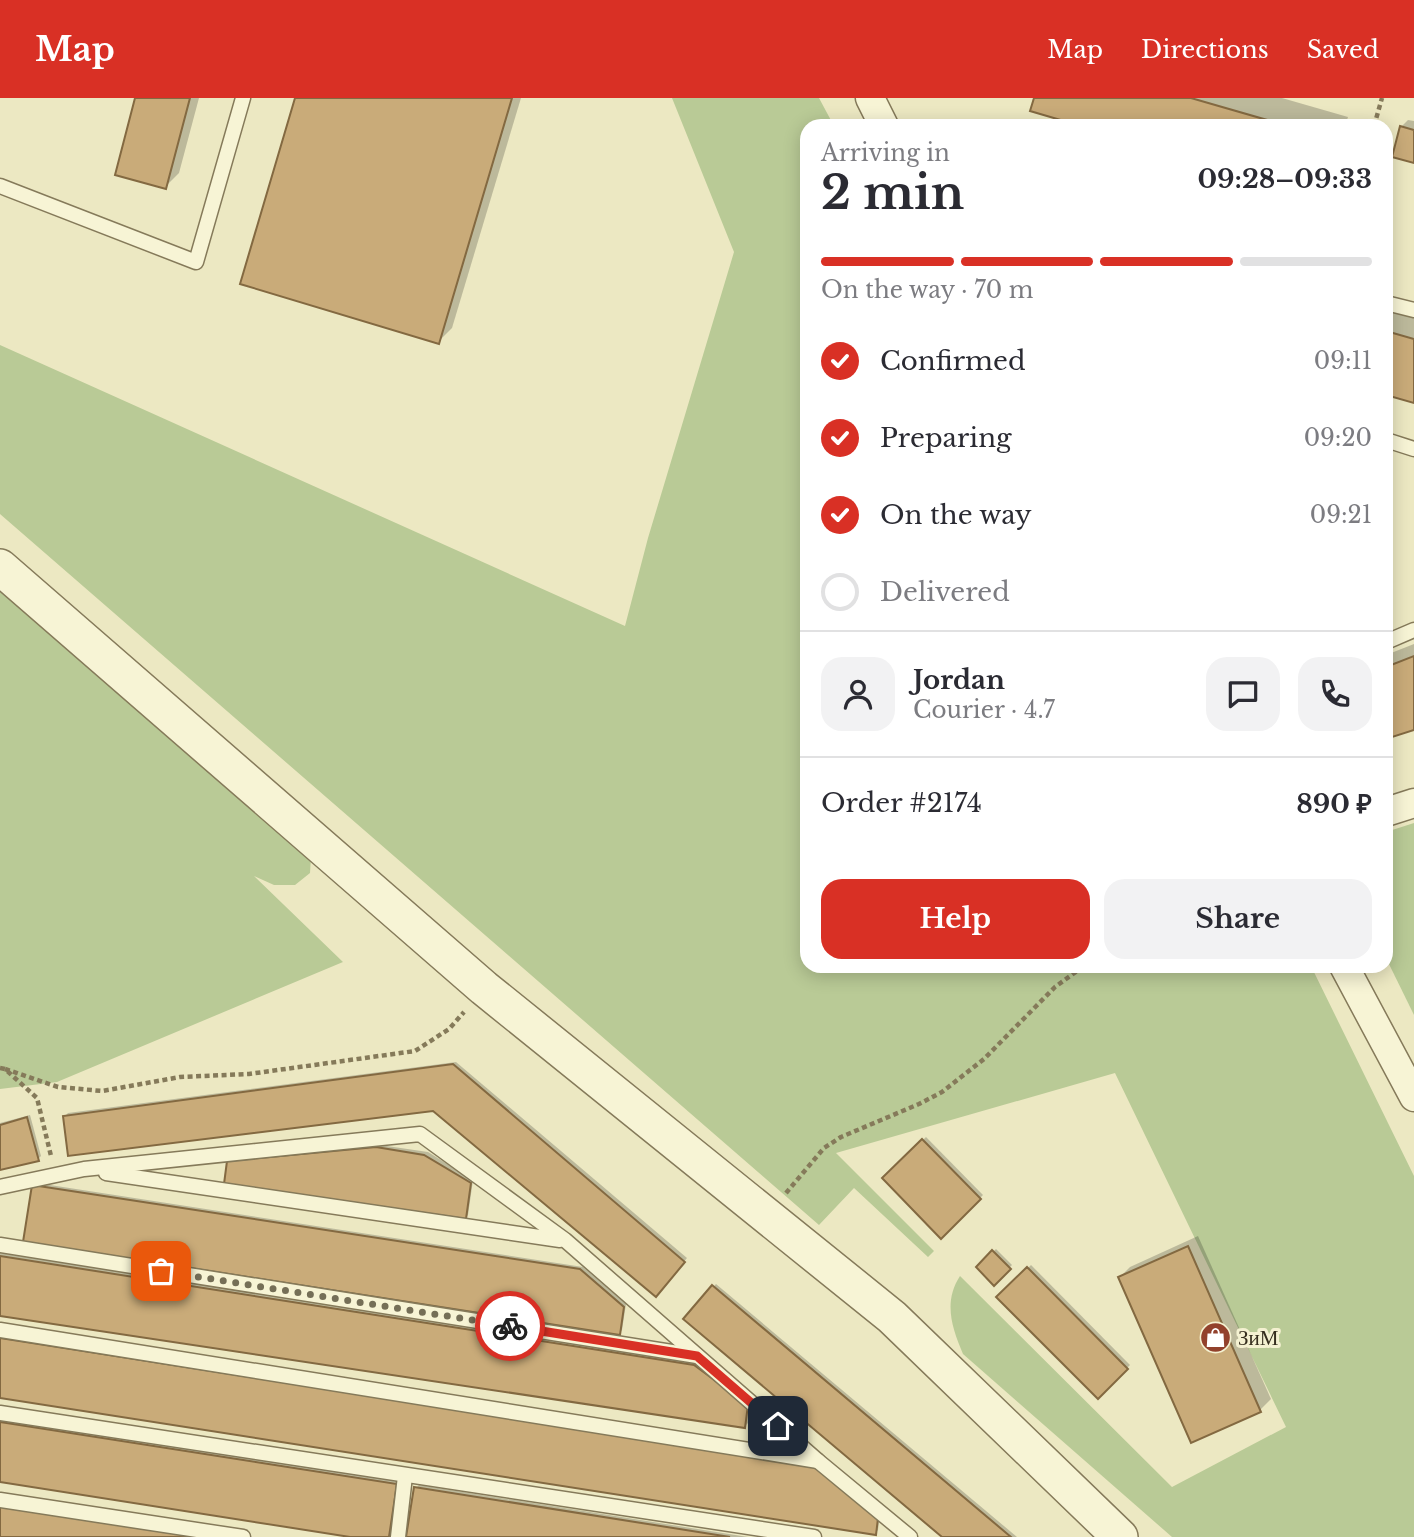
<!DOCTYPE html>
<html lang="en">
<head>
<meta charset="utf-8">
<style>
	body { margin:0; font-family:"Libre Baskerville",serif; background:#f2f2f3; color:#2b2b33; height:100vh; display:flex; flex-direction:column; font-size:26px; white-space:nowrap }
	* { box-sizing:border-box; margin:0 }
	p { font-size:23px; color:#7c7c81 }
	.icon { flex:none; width:38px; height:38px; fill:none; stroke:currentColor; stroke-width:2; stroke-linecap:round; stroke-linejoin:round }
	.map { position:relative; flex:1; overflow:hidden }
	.panel { position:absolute; left:800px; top:21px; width:593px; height:854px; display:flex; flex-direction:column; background:#fff; border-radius:21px; box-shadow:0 4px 18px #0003 }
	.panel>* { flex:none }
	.pin { position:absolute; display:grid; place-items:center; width:60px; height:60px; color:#fff; margin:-30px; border-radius:14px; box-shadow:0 4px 10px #0006 }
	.courier { position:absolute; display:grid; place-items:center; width:70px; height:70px; margin:-35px; border:5px solid #d93025; border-radius:50%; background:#fff; color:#222; box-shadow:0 2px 9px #0007 }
	.headline em { font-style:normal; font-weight:700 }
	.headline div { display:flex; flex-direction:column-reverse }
	.headline { display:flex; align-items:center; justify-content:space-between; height:119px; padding:0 21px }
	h1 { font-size:46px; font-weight:700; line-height:52px }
	.bar { display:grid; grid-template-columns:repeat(4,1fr); gap:10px 7px; align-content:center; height:84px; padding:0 21px }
	.bar i { height:9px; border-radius:5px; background:#e1e1e2 }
	.bar .selected { background:#d93025 }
	.bar p { grid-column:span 4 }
	.line { display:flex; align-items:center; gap:18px; padding:0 21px; border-top:2px solid #e1e1e2 }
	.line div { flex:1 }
	.round { display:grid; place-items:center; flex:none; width:74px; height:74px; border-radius:21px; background:#f2f2f3 }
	ol { padding:0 21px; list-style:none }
	li { display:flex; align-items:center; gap:21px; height:77px }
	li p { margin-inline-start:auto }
	li .icon { padding:7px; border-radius:50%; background:#d93025; color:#fff; stroke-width:4 }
	li:last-child { color:#7c7c81 }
	li i { width:38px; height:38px; border:4px solid #e1e1e2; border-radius:50% }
	.action { display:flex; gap:14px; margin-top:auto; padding:14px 21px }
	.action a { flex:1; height:80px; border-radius:21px; background:#d93025; color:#fff; font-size:28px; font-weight:700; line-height:80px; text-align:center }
	.action a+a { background:#f2f2f3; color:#2b2b33 }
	header { display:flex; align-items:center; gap:42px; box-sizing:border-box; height:98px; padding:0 35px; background:#d93025; color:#fff }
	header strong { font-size:33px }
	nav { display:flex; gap:38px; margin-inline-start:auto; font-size:24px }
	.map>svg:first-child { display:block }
</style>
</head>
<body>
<header>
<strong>Map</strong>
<nav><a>Map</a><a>Directions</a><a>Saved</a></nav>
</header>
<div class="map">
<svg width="1414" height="1439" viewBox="0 0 1414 1439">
	<rect width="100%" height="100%" fill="#ece8c2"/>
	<!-- green -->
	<g fill="#b9ca96">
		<path d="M672,0H819L834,28H807V868H1311L1414,1078V1439H1172L963,1256C952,1230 943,1204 960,1178L1172,1389L1286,1329L1115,975L836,1055L934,1153L928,1159L854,1090L819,1127L0,416V247L625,528L648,440L734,154Z"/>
		<polygon points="0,485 311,759 310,775 295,787 274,787 254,778 343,864 57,984 0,991"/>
		<polygon points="1414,725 1414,917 1386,860 1386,734"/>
	</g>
	<!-- shadow -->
	<g fill="#0003">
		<polygon points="137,0 199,0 179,75 165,89"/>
		<polygon points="297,0 521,0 452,230 438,244"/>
		<polygon points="1036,0 1282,0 1348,19 1345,28 1087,28"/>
		<polygon points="1408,22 1414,23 1414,63 1401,29"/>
		<polygon points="1386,207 1414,215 1414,303 1386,295"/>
		<polygon points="1414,546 1414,630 1386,640 1386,557"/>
		<polygon points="456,964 687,1160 656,1197 433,1011 65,1018 68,1015"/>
		<polygon points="30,1017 41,1058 38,1061 0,1071 0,1025"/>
		<polygon points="926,1039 983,1097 941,1138 884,1080"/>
		<polygon points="380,1047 428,1054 473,1082 468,1117 465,1120 232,1061"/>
		<polygon points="37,1085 583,1169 626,1206 622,1232 619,1235 25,1143"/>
		<polygon points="1198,1138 1271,1301 1260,1312 1192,1343 1120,1179 1130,1169"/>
		<polygon points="996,1151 1012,1167 994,1185 978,1169"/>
		<polygon points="0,1155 697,1264 751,1303 748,1325 745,1328 0,1216"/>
		<polygon points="1031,1167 1130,1267 1098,1299 999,1199"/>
		<polygon points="716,1186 1017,1439 945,1439 686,1221"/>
		<polygon points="0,1237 823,1366 880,1416 878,1432 875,1435 0,1298"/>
		<polygon points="0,1321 399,1384 391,1439 362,1439 0,1383"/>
		<polygon points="419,1387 748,1439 408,1439 416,1390"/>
	</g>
	<!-- building -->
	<g fill="#c9ab79" stroke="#836941" stroke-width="2">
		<polygon points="135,0 190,0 166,91 115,77"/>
		<polygon points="295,0 512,0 439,246 240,186"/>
		<polygon points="1034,0 1191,0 1288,28 1081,28 1030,13"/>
		<polygon points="1400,28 1414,32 1414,65 1392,59"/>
		<polygon points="1386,233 1414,241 1414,305 1386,297"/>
		<polygon points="1414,558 1414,632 1386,641 1386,569"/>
		<polygon points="453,966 685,1164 656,1199 433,1013 68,1058 63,1018"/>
		<polygon points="27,1019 39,1063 0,1072 0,1027"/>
		<polygon points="922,1041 981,1101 941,1141 882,1080"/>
		<polygon points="376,1049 424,1057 471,1085 466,1121 224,1086 227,1063"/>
		<polygon points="32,1087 580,1171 624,1209 620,1237 23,1144"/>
		<polygon points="1188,1148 1261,1314 1191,1345 1118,1179"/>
		<polygon points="992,1152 1011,1171 994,1188 976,1169"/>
		<polygon points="0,1158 694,1267 748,1307 745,1330 0,1218"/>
		<polygon points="1027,1169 1128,1271 1098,1301 996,1199"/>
		<polygon points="712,1187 1011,1439 942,1439 683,1221"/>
		<polygon points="0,1240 820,1368 878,1420 876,1437 0,1300"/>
		<polygon points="0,1324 397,1386 389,1439 350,1439 0,1384"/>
		<polygon points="414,1389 730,1439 406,1439"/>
		<polygon points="0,1406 210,1439 0,1439"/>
	</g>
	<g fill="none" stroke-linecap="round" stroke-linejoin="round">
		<defs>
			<g id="service">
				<polyline points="0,88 196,164 243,0"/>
				<polyline points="1386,205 1414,212"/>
				<polyline points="1386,342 1414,351"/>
				<polyline points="1386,544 1414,532"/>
				<polyline points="106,1075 560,1142"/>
				<polyline points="0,1089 84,1071 420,1036 565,1142 818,1363 910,1439"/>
				<polyline points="0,1147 697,1258"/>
				<polyline points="0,1232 818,1363"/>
				<polyline points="0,1315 814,1439"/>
				<polyline points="0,1402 243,1439"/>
				<polyline points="398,1439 405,1378"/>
			</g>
			<g id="minor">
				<polyline points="870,0 884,28"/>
				<polyline points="1386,714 1414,705"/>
				<polyline points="1344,868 1414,999"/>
			</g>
			<polyline id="tertiary" points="0,469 484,890 892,1219 1120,1439"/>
		</defs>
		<!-- service casing -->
		<use href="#service" stroke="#857a5a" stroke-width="17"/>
		<!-- minor casing -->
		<use href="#minor" stroke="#857a5a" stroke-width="31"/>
		<!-- tertiary casing -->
		<use href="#tertiary" stroke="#857a5a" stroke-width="38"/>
		<!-- path -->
		<g stroke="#857a5a" stroke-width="4.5" stroke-dasharray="5 3.5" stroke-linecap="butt">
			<polyline points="1374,28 1382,0"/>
			<polyline points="0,970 5,971 37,1000 51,1058"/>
			<polyline points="5,971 58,989 102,993 180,979 249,976 415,953 449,931 464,914"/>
			<polyline points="786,1095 824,1050 841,1039 919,1006 942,994 984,961 1055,889 1077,873 1089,868"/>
		</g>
		<!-- service -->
		<use href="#service" stroke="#f7f4d5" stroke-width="14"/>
		<!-- minor -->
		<use href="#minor" stroke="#f7f4d5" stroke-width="28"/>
		<!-- tertiary -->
		<use href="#tertiary" stroke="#f7f4d5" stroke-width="35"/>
	</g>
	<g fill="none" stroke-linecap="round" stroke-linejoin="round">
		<!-- done -->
		<polyline stroke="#756f57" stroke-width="7" stroke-dasharray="0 12.6" points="161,1173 510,1228"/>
		<!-- route -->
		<polyline stroke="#d93025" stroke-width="9" points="510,1228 697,1258 778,1328"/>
	</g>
	<!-- icons -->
	<defs>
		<symbol id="shop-disc" viewBox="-11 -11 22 22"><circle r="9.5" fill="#92412c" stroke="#f4f1d1"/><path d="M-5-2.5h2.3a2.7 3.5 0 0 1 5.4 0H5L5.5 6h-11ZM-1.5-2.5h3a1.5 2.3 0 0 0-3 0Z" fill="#fff"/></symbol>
	</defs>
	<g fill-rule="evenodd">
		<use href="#shop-disc" x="1198" y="1222" width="35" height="35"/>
	</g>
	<g text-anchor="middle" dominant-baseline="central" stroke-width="6" stroke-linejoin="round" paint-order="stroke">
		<!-- poi labels -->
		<g font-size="21" fill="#352e1e" stroke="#f4f1d1" text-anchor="start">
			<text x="1238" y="1240">ЗиМ</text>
		</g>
	</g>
</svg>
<div class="pin" style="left:161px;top:1173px;background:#ea580c"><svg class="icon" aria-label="bag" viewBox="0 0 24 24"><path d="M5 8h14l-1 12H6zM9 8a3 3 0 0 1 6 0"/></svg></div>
<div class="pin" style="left:778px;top:1328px;background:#1f2937"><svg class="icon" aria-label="home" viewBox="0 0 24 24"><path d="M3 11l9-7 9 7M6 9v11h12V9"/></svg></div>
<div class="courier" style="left:510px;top:1228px"><svg class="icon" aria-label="bike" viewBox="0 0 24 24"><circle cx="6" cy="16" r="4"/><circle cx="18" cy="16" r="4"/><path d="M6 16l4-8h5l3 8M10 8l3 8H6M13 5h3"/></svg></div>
<section class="panel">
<div class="headline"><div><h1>2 min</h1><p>Arriving in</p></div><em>09:28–09:33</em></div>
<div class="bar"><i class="selected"></i><i class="selected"></i><i class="selected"></i><i></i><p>On the way · 70 m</p></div>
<ol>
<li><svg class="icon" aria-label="check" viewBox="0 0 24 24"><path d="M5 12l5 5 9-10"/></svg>Confirmed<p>09:11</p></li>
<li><svg class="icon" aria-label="check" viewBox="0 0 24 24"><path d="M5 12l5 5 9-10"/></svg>Preparing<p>09:20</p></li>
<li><svg class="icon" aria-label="check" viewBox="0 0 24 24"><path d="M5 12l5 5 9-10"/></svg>On the way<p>09:21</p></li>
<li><i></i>Delivered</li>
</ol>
<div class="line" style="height:126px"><a class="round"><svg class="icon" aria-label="person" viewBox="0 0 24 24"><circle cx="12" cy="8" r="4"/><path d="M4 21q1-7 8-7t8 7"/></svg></a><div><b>Jordan</b><p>Courier · 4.7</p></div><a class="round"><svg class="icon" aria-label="chat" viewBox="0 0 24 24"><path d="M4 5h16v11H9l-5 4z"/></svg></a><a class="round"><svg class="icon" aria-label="phone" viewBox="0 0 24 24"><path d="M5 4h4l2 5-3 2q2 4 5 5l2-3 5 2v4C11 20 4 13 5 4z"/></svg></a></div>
<div class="line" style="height:91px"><div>Order #2174</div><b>890 ₽</b></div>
<div class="action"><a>Help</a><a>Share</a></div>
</section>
</div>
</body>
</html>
